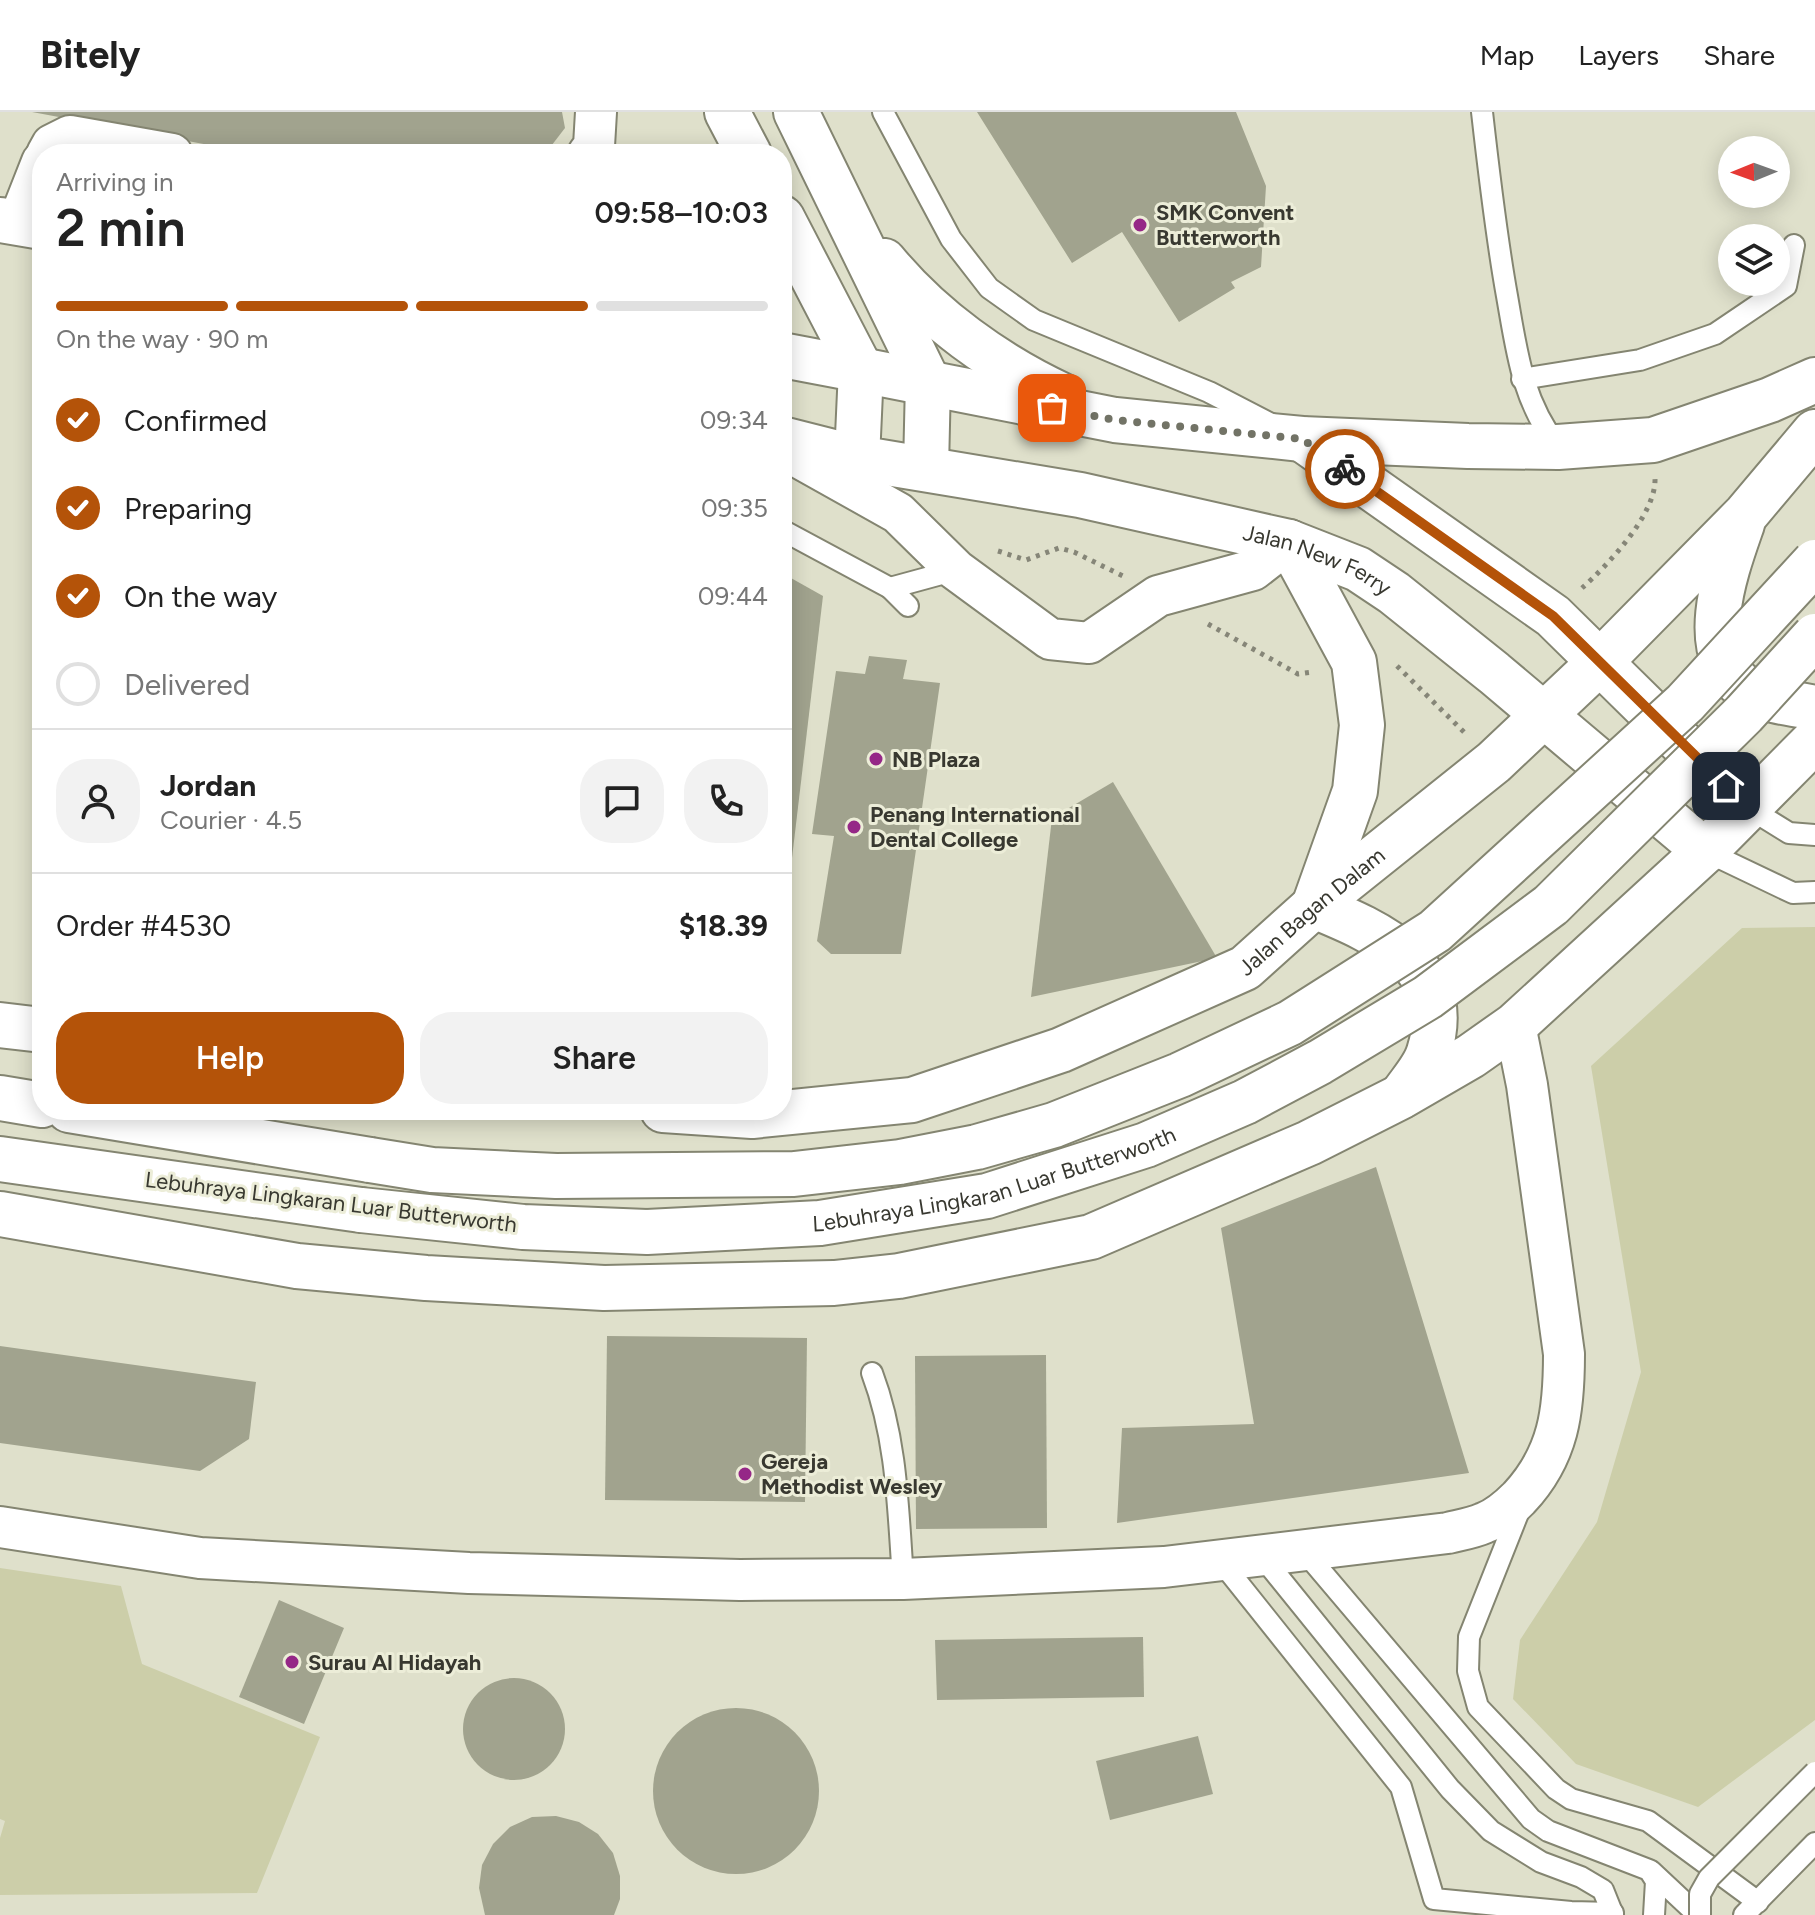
<!DOCTYPE html>
<html lang="en">
<head>
<meta charset="utf-8">
<style>
	body { margin:0; font-family:Figtree,sans-serif; background:#f2f2f2; color:#222; height:100vh; display:flex; flex-direction:column; font-size:30px; white-space:nowrap }
	* { box-sizing:border-box; margin:0 }
	p { font-size:26px; color:#767676 }
	.icon { flex:none; width:44px; height:44px; fill:none; stroke:currentColor; stroke-width:2; stroke-linecap:round; stroke-linejoin:round }
	.map { position:relative; flex:1; overflow:hidden }
	.panel { position:absolute; left:32px; top:32px; width:760px; height:976px; display:flex; flex-direction:column; background:#fff; border-radius:32px; box-shadow:0 4px 20px #0003 }
	.panel>* { flex:none }
	.needle { width:52px; rotate:269deg }
	.fabs { position:absolute; left:1718px; top:24px; display:grid; gap:16px }
	.fabs a { display:grid; place-items:center; width:72px; height:72px; border-radius:50%; background:#fff; box-shadow:0 4px 20px #0003; font-size:40px }
	.pin { position:absolute; display:grid; place-items:center; width:68px; height:68px; color:#fff; margin:-34px; border-radius:16px; box-shadow:0 4px 12px #0006 }
	.courier { position:absolute; display:grid; place-items:center; width:80px; height:80px; margin:-40px; border:6px solid #b45309; border-radius:50%; background:#fff; color:#222; box-shadow:0 2px 10px #0007 }
	.overview em { font-style:normal; font-weight:600 }
	.overview div { display:flex; flex-direction:column-reverse }
	.overview { display:flex; align-items:center; justify-content:space-between; height:136px; padding:0 24px }
	h1 { font-size:52px; font-weight:600; line-height:60px }
	.bar { display:grid; grid-template-columns:repeat(4,1fr); gap:12px 8px; align-content:center; height:96px; padding:0 24px }
	.bar i { height:10px; border-radius:6px; background:#e0e0e0 }
	.bar .on { background:#b45309 }
	.bar p { grid-column:span 4 }
	.line { display:flex; align-items:center; gap:20px; padding:0 24px; border-top:2px solid #e0e0e0 }
	.line div { flex:1 }
	.round { display:grid; place-items:center; flex:none; width:84px; height:84px; border-radius:32px; background:#f2f2f2 }
	ol { padding:0 24px; list-style:none }
	li { display:flex; align-items:center; gap:24px; height:88px }
	li p { margin-inline-start:auto }
	li .icon { padding:8px; border-radius:50%; background:#b45309; color:#fff; stroke-width:4 }
	li:last-child { color:#767676 }
	li i { width:44px; height:44px; border:4px solid #e0e0e0; border-radius:50% }
	.action { display:flex; gap:16px; margin-top:auto; padding:16px 24px }
	.action a { flex:1; height:92px; border-radius:32px; background:#b45309; color:#fff; font-size:32px; font-weight:600; line-height:92px; text-align:center }
	.action a+a { background:#f2f2f2; color:#222 }
	header { display:flex; align-items:center; gap:48px; box-sizing:border-box; height:112px; padding:0 40px; background:#fff; border-bottom:2px solid #e0e0e0 }
	header strong { font-size:38px }
	nav { display:flex; gap:44px; margin-inline-start:auto; font-size:28px }
	.map>svg:first-child { display:block }
</style>
</head>
<body>
<header>
<strong>Bitely</strong>
<nav><a>Map</a><a>Layers</a><a>Share</a></nav>
</header>
<div class="map">
<svg width="1815" height="1803" viewBox="0 0 1815 1803">
	<rect width="100%" height="100%" fill="#dfe0cb"/>
	<!-- green -->
	<g fill="#cccea9">
		<polygon points="1815,815 1815,1608 1698,1695 1576,1652 1513,1587 1520,1528 1597,1410 1641,1260 1591,954 1742,816"/>
		<polygon points="0,1456 121,1474 142,1552 320,1625 257,1781 0,1783 0,1726 5,1709 0,1707"/>
	</g>
	<!-- building -->
	<g fill="#a1a38e">
		<polygon points="32,0 562,0 565,16 545,42 257,42"/>
		<polygon points="977,0 1236,0 1266,74 1261,155 1231,170 1235,176 1179,210 1122,120 1072,151"/>
		<polygon points="782,461 823,484 792,746 782,745"/>
		<polygon points="869,544 907,548 903,567 940,571 901,842 831,842 817,829 834,724 812,722 836,559 865,562"/>
		<polygon points="1113,670 1217,846 1031,885 1052,706"/>
		<polygon points="1376,1055 1469,1361 1117,1411 1122,1316 1254,1312 1221,1116"/>
		<polygon points="607,1224 807,1226 805,1390 605,1388"/>
		<polygon points="0,1234 256,1270 249,1327 200,1359 0,1331"/>
		<polygon points="1046,1243 1047,1416 916,1417 915,1244"/>
		<polygon points="279,1488 344,1516 304,1612 239,1585"/>
		<polygon points="1143,1525 1144,1585 937,1588 935,1528"/>
		<circle cx="514" cy="1617" r="51"/>
		<circle cx="736" cy="1679" r="83"/>
		<polygon points="1198,1624 1213,1682 1110,1708 1096,1649"/>
		<polygon points="556,1704 579,1710 598,1722 613,1741 620,1764 620,1787 614,1803 485,1803 479,1776 482,1753 493,1732 510,1715 532,1705"/>
	</g>
	<g fill="none" stroke-linecap="round" stroke-linejoin="round">
		<defs>
			<g id="service">
				<polyline points="883,0 951,127 989,176 1034,208 1209,280 1271,312"/>
				<path d="M1482,0C1489,62 1496,123 1507,184C1517,241 1522,288 1558,335"/>
				<polyline points="1522,267 1640,248 1715,222 1786,174 1794,133"/>
				<polyline points="782,418 890,476 908,494"/>
				<polyline points="890,476 956,458"/>
				<polyline points="1747,695 1789,721 1815,723"/>
				<polyline points="1705,739 1793,781 1815,780"/>
				<path d="M872,1261C897,1327 898,1397 903,1467"/>
				<polyline points="1521,1394 1469,1525 1468,1559 1478,1595 1556,1677 1571,1687 1648,1709 1758,1790"/>
				<polyline points="1304,1439 1531,1707 1548,1719 1649,1758 1656,1769 1654,1803"/>
				<polyline points="1260,1442 1450,1677 1491,1719 1541,1750 1581,1765 1603,1778 1613,1803"/>
				<polyline points="1219,1447 1401,1675 1434,1787 1571,1800 1613,1801"/>
				<polyline points="1651,1759 1698,1803"/>
				<polyline points="1744,1803 1815,1731"/>
			</g>
			<g id="minor">
				<polyline points="47,42 52,33 70,24 172,42"/>
				<polyline points="588,42 594,34 596,0"/>
				<polyline points="18,111 42,50"/>
				<polyline points="782,336 898,401 956,458 1050,527 1089,531 1158,484 1253,458 1289,430"/>
				<path d="M0,1415L200,1446L469,1461L740,1468L903,1467L1164,1455L1448,1421C1460,1418 1473,1416 1484,1411C1498,1406 1509,1396 1519,1386C1559,1343 1564,1299 1564,1242L1527,973L1515,913"/>
			</g>
			<g id="tertiary">
				<path d="M1742,412C1726,458 1695,540 1744,575C1765,591 1791,590 1815,596"/>
				<polyline points="1705,739 1815,628"/>
				<polyline points="0,913 42,918"/>
				<path id="s1" d="M663,998L752,1004L912,988L1061,938L1245,856L1314,794L1494,650L1600,550L1746,402L1815,320"/>
			</g>
			<g id="primary">
				<polyline points="0,108 42,115"/>
				<polyline points="782,243 861,258"/>
				<polyline points="782,327 857,346"/>
			</g>
			<g id="trunk">
				<polyline points="727,0 749,42"/>
				<polyline points="796,0 928,270 926,356"/>
				<path id="s2" d="M782,106L861,258L857,346L1080,383L1289,430L1358,457L1394,481L1494,561L1705,739"/>
				<path d="M884,149C931,206 996,253 1063,284"/>
				<polyline points="861,258 1115,308 1302,327 1468,334 1558,335 1653,328 1770,288 1815,268"/>
				<polyline points="1302,327 1553,504 1747,695"/>
				<polyline points="1289,430 1354,550 1362,613 1355,679 1314,794"/>
			</g>
			<g id="motorway">
				<path d="M1314,794C1380,821 1456,854 1429,940C1425,955 1411,970 1403,982"/>
				<polyline points="0,986 42,993"/>
				<polyline points="69,998 370,1048"/>
				<polyline points="0,1047 361,1098"/>
				<polyline points="0,1102 297,1154 426,1166 604,1176 834,1171 899,1164 1091,1125 1309,1031 1402,984 1471,944 1515,913 1705,739"/>
			</g>
		</defs>
		<!-- service casing -->
		<use href="#service" stroke="#848571" stroke-width="24"/>
		<!-- minor casing -->
		<use href="#minor" stroke="#848571" stroke-width="44"/>
		<!-- tertiary casing -->
		<use href="#tertiary" stroke="#848571" stroke-width="48"/>
		<!-- primary casing -->
		<use href="#primary" stroke="#848571" stroke-width="48"/>
		<!-- trunk casing -->
		<use href="#trunk" stroke="#848571" stroke-width="48"/>
		<!-- motorway casing -->
		<use href="#motorway" stroke="#848571" stroke-width="48"/>
		<!-- path -->
		<g stroke="#868678" stroke-width="5" stroke-dasharray="4 6" stroke-linecap="butt">
			<polyline points="998,439 1026,448 1059,436 1074,440 1123,464"/>
			<path d="M1582,476C1608,453 1656,402 1655,367"/>
			<polyline points="1208,512 1298,562 1313,560"/>
			<polyline points="1397,554 1467,623"/>
		</g>
		<!-- service -->
		<use href="#service" stroke="#fff" stroke-width="20"/>
		<!-- minor -->
		<use href="#minor" stroke="#fff" stroke-width="40"/>
		<!-- tertiary -->
		<use href="#tertiary" stroke="#fff" stroke-width="44"/>
		<!-- primary -->
		<use href="#primary" stroke="#fff" stroke-width="44"/>
		<!-- trunk -->
		<use href="#trunk" stroke="#fff" stroke-width="44"/>
		<!-- motorway -->
		<use href="#motorway" stroke="#fff" stroke-width="44"/>
		<defs>
			<polyline id="service-bridge" points="1700,1803 1700,1782 1709,1766 1815,1660"/>
			<g id="motorway-bridge">
				<polyline points="370,1048 432,1058 556,1064 794,1062 900,1050 977,1035 1054,1013 1180,963 1290,911 1435,819 1685,591 1815,450"/>
				<path id="s3" d="M361,1098L523,1115L647,1120L820,1111L987,1084L1146,1033L1245,990L1320,950L1428,885L1551,793L1744,602L1815,524"/>
			</g>
		</defs>
		<!-- service-bridge casing -->
		<use href="#service-bridge" stroke="#848571" stroke-width="24" stroke-linecap="butt"/>
		<!-- motorway-bridge casing -->
		<use href="#motorway-bridge" stroke="#848571" stroke-width="48" stroke-linecap="butt"/>
		<!-- service-bridge -->
		<use href="#service-bridge" stroke="#fff" stroke-width="20"/>
		<!-- motorway-bridge -->
		<use href="#motorway-bridge" stroke="#fff" stroke-width="44"/>
	</g>
	<g fill="none" stroke-linecap="round" stroke-linejoin="round">
		<!-- done -->
		<polyline stroke="#727366" stroke-width="8" stroke-dasharray="0 14.4" points="1052,296 1115,308 1302,327 1345,357"/>
		<!-- route -->
		<polyline stroke="#b45309" stroke-width="10" points="1345,357 1553,504 1726,674"/>
	</g>
	<!-- markers -->
	<g fill="#952787" stroke="#ecedd8" stroke-width="3">
		<circle cx="1140" cy="113" r="8"/>
		<circle cx="876" cy="647" r="8"/>
		<circle cx="854" cy="715" r="8"/>
		<circle cx="745" cy="1362" r="8"/>
		<circle cx="292" cy="1550" r="8"/>
	</g>
	<g text-anchor="middle" dominant-baseline="central" stroke-width="6" stroke-linejoin="round" paint-order="stroke">
		<!-- poi labels -->
		<g font-size="22" font-weight="bold" fill="#383830" stroke="#ecedd8" text-anchor="start">
			<text x="1156" y="100">SMK Convent<tspan x="1156" dy="25">Butterworth</tspan></text>
			<text x="892" y="647">NB Plaza</text>
			<text x="870" y="702">Penang International<tspan x="870" dy="25">Dental College</tspan></text>
			<text x="761" y="1349">Gereja<tspan x="761" dy="25">Methodist Wesley</tspan></text>
			<text x="308" y="1550">Surau Al Hidayah</text>
		</g>
		<!-- street labels -->
		<g font-size="22" fill="#383830" stroke="#ecedd8">
			<text stroke="none"><textPath href="#s2" startOffset="732">Jalan New Ferry</textPath></text>
			<text stroke="none"><textPath href="#s1" startOffset="696">Jalan Bagan Dalam</textPath></text>
			<text stroke="none"><textPath href="#s3" startOffset="640">Lebuhraya Lingkaran Luar Butterworth</textPath></text>
			<text transform="translate(331 1090) rotate(7)">Lebuhraya Lingkaran Luar Butterworth</text>
		</g>
	</g>
</svg>
<div class="fabs">
<a><svg class="needle" viewBox="-14 -14 28 28"><path d="M0-13l5 13h-10z" fill="#e53935"/><path d="M0 13l5-13h-10z" fill="#767676"/></svg></a>
<a><svg class="icon" aria-label="layers" viewBox="0 0 24 24"><path d="M12 4l9 5-9 5-9-5zM3 14l9 5 9-5"/></svg></a>
</div>
<div class="pin" style="left:1052px;top:296px;background:#ea580c"><svg class="icon" aria-label="bag" viewBox="0 0 24 24"><path d="M5 8h14l-1 12H6zM9 8a3 3 0 0 1 6 0"/></svg></div>
<div class="pin" style="left:1726px;top:674px;background:#1f2937"><svg class="icon" aria-label="home" viewBox="0 0 24 24"><path d="M3 11l9-7 9 7M6 9v11h12V9"/></svg></div>
<div class="courier" style="left:1345px;top:357px"><svg class="icon" aria-label="bike" viewBox="0 0 24 24"><circle cx="6" cy="16" r="4"/><circle cx="18" cy="16" r="4"/><path d="M6 16l4-8h5l3 8M10 8l3 8H6M13 5h3"/></svg></div>
<section class="panel">
<div class="overview"><div><h1>2 min</h1><p>Arriving in</p></div><em>09:58–10:03</em></div>
<div class="bar"><i class="on"></i><i class="on"></i><i class="on"></i><i></i><p>On the way · 90 m</p></div>
<ol>
<li><svg class="icon" aria-label="check" viewBox="0 0 24 24"><path d="M5 12l5 5 9-10"/></svg>Confirmed<p>09:34</p></li>
<li><svg class="icon" aria-label="check" viewBox="0 0 24 24"><path d="M5 12l5 5 9-10"/></svg>Preparing<p>09:35</p></li>
<li><svg class="icon" aria-label="check" viewBox="0 0 24 24"><path d="M5 12l5 5 9-10"/></svg>On the way<p>09:44</p></li>
<li><i></i>Delivered</li>
</ol>
<div class="line" style="height:144px"><a class="round"><svg class="icon" aria-label="person" viewBox="0 0 24 24"><circle cx="12" cy="8" r="4"/><path d="M4 21q1-7 8-7t8 7"/></svg></a><div><b>Jordan</b><p>Courier · 4.5</p></div><a class="round"><svg class="icon" aria-label="chat" viewBox="0 0 24 24"><path d="M4 5h16v11H9l-5 4z"/></svg></a><a class="round"><svg class="icon" aria-label="phone" viewBox="0 0 24 24"><path d="M5 4h4l2 5-3 2q2 4 5 5l2-3 5 2v4C11 20 4 13 5 4z"/></svg></a></div>
<div class="line" style="height:104px"><div>Order #4530</div><b>$18.39</b></div>
<div class="action"><a>Help</a><a>Share</a></div>
</section>
</div>
</body>
</html>
